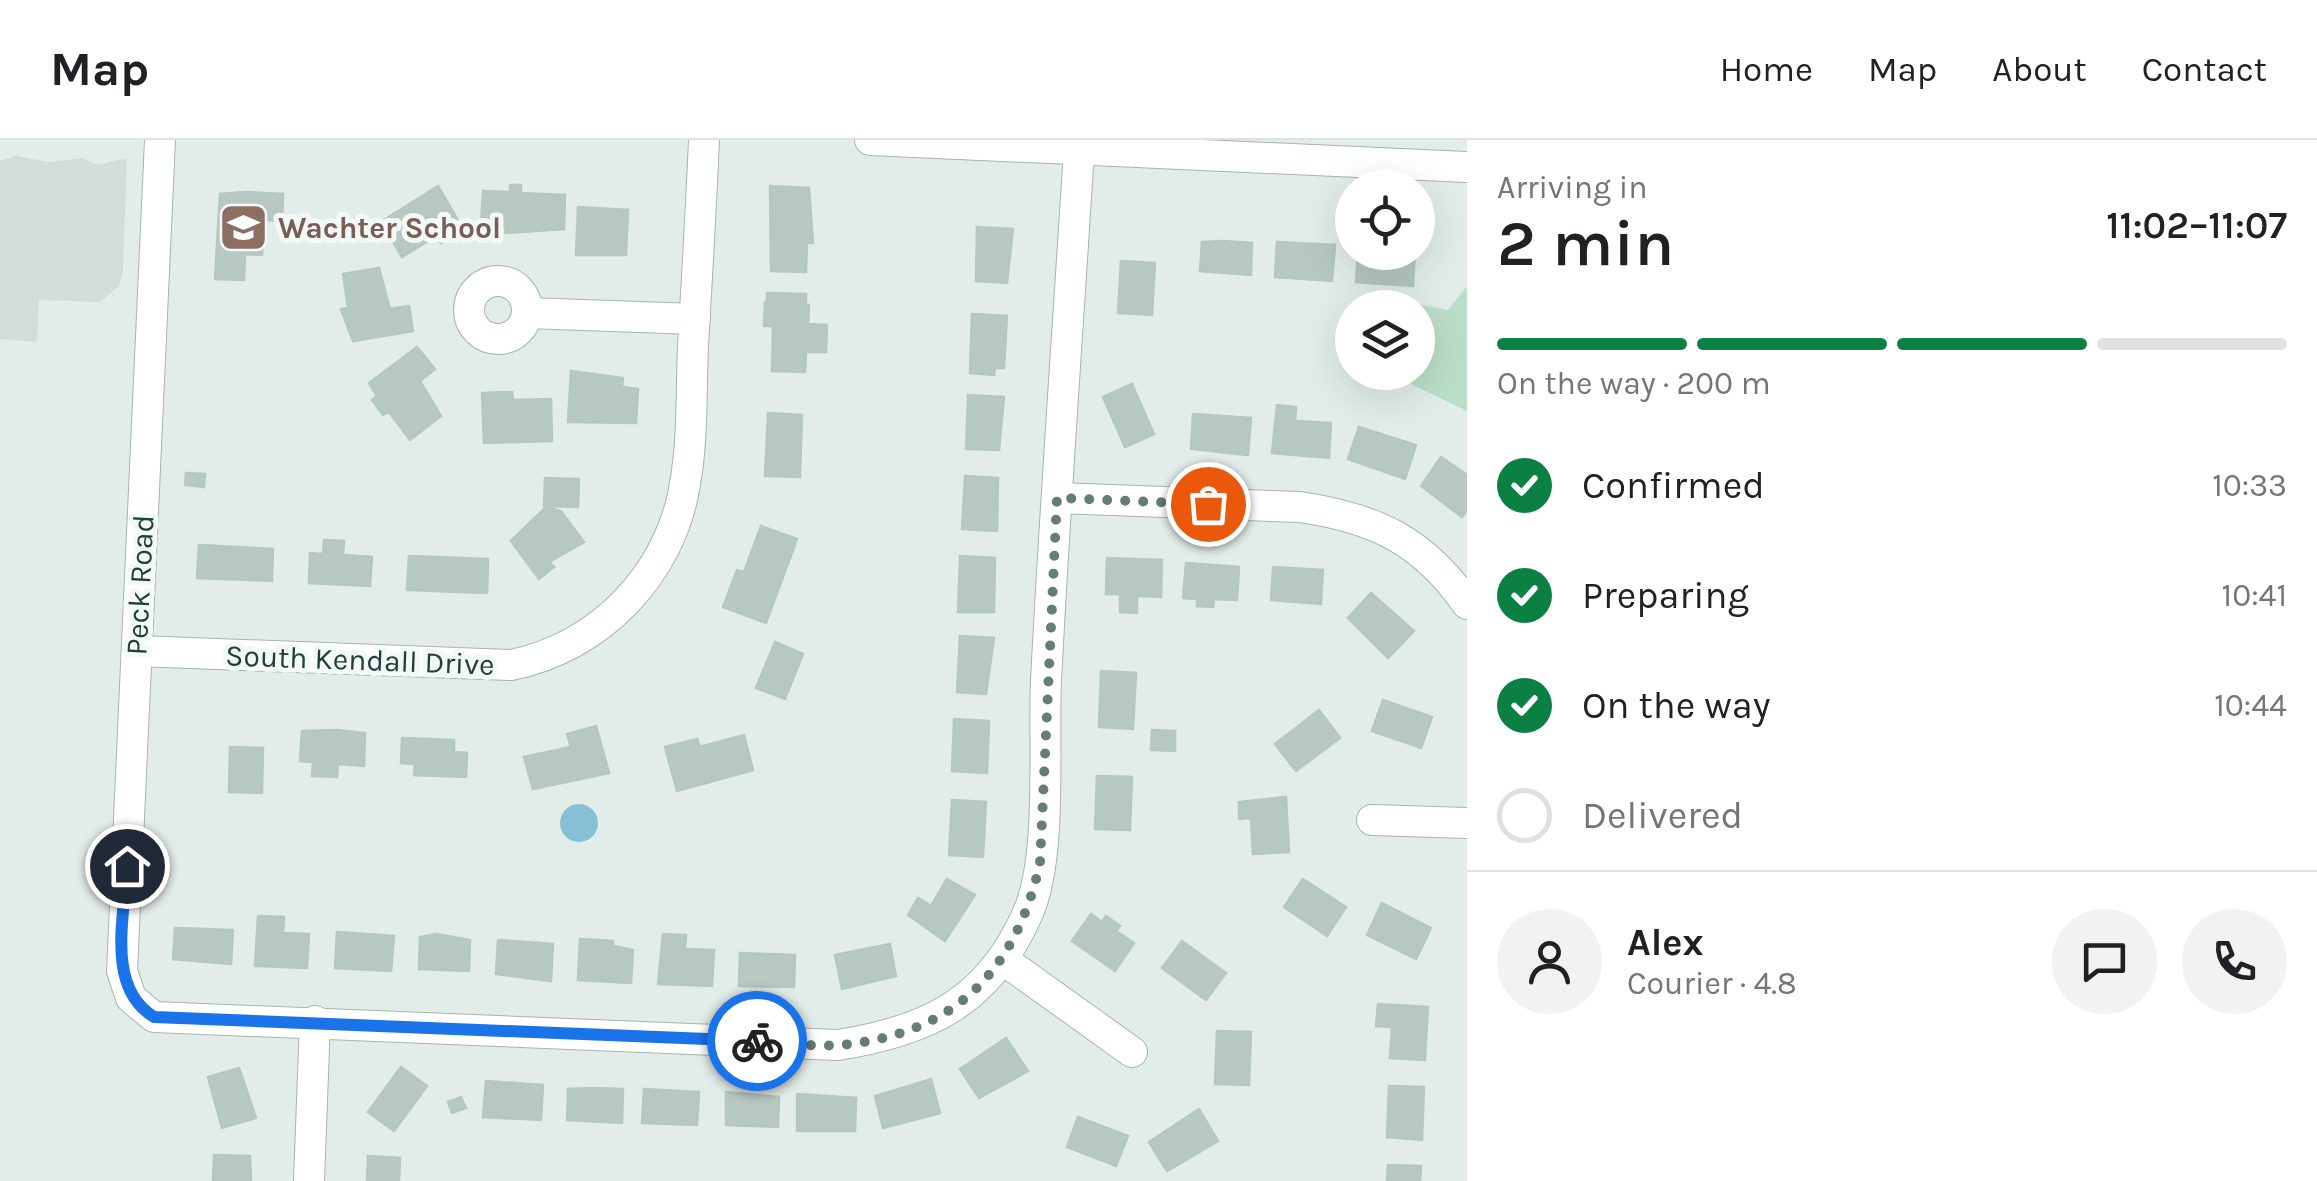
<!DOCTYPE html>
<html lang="en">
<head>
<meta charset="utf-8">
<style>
	body { margin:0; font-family:Karla,sans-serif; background:#f2f2f2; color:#202124; height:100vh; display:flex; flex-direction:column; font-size:38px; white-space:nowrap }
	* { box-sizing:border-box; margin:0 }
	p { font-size:32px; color:#757577 }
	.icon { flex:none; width:55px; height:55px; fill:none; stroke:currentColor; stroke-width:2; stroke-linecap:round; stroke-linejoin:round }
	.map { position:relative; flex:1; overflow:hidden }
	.sheet { display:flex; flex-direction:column; background:#fff; width:850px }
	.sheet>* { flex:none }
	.tools { position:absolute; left:1335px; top:30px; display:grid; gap:20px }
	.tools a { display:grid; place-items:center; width:100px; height:100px; border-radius:50%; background:#fff; box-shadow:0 10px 40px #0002; font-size:50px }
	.pin { position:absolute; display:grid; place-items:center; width:85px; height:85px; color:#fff; margin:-42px; border:5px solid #fff; border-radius:50%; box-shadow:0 2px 10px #0007 }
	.courier { position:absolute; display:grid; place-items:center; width:100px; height:100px; margin:-50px; border:8px solid #1a73e8; border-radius:50%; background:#fff; color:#222; box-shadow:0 2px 12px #0007 }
	.headline em { font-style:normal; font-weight:600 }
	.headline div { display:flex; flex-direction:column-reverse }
	.headline { display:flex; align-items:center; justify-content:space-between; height:170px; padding:0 30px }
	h1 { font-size:65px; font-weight:600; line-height:75px }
	.bar { display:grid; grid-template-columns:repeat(4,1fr); gap:15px 10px; align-content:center; height:120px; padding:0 30px }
	.bar i { height:12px; border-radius:8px; background:#e0e0e0 }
	.bar .active { background:#0b8043 }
	.bar p { grid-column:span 4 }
	.line { display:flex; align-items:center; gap:25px; padding:0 30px; border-top:2px solid #e0e0e0 }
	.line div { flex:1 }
	.round { display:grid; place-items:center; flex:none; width:105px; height:105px; border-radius:52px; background:#f2f2f2 }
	ol { padding:0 30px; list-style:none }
	li { display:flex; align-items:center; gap:30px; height:110px }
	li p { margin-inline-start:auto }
	li .icon { padding:10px; border-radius:50%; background:#0b8043; color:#fff; stroke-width:4 }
	li:last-child { color:#757577 }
	li i { width:55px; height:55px; border:5px solid #e0e0e0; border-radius:50% }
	header { display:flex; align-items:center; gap:60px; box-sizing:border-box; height:140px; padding:0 50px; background:#fff; border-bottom:2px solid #e0e0e0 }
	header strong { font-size:48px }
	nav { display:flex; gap:55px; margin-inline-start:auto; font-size:35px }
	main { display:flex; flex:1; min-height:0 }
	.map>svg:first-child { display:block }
</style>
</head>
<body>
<header>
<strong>Map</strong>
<nav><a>Home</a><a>Map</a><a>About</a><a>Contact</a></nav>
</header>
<main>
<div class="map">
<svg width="1467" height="1041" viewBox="0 0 1467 1041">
	<rect width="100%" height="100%" fill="#e2ede9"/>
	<!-- built -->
	<polygon fill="#d0ddd9" points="16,16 49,22 83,18 98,25 127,18 123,132 119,146 100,162 39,160 37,202 0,199 0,21"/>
	<!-- green -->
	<polygon fill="#badfc9" points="1467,146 1467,271 1413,245 1402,233 1418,232 1418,168 1374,167 1381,157 1448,170"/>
	<!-- water -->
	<circle fill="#87bfd4" cx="579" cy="683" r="19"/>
	<!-- building -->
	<g fill="#b7c8c3" stroke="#b4c7c1" stroke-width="2.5">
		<polygon points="510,45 521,45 521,53 565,55 564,89 505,93 506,86 481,85 483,51 510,52"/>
		<polygon points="438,46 463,89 441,103 436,96 402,117 381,82"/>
		<polygon points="770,46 809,48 813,103 807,103 806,132 771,131"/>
		<polygon points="247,52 283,54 282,81 264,80 262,115 245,114 244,140 215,139 220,54"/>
		<polygon points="578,67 628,70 626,115 576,115"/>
		<polygon points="977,87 1013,89 1007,143 976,141"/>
		<polygon points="1222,101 1252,103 1251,135 1200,131 1202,102"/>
		<polygon points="1277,102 1335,105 1332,141 1275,137"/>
		<polygon points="1358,112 1415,112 1413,146 1356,142"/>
		<polygon points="1121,121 1155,123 1152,175 1118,173"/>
		<polygon points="379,128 390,169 409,166 413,191 353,201 341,169 348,168 343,134"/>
		<polygon points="767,153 806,154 806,164 767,163"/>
		<polygon points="765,162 809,165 808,184 827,185 826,212 806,212 805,232 772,231 773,186 764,186"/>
		<polygon points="972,174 1007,176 1004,228 995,228 994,235 970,233"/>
		<polygon points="417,207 435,229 420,241 441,276 410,300 389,272 383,275 372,260 377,256 369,243"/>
		<polygon points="571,231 623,238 622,247 638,249 636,283 568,282"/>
		<polygon points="1132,244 1154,294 1125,307 1103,257"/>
		<polygon points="512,252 513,260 551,259 552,301 484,303 482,253"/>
		<polygon points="968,255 1004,257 999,310 966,309"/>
		<polygon points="1277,265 1296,267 1295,281 1331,283 1329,318 1272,313"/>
		<polygon points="768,273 802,275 800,337 765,336"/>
		<polygon points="1193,274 1251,278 1248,315 1191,309"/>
		<polygon points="1359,287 1416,305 1405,339 1348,319"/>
		<polygon points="1441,317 1467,335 1467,370 1462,377 1421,346"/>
		<polygon points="186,333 205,334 204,347 185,345"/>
		<polygon points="965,336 998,338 997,391 962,389"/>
		<polygon points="545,338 579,339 578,367 544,366"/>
		<polygon points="546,367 561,371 584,402 549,422 554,427 539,439 511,401"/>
		<polygon points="761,386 797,399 766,483 723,467 737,430 744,432"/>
		<polygon points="324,400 344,401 343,415 372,417 370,446 309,443 310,413 323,414"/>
		<polygon points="199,405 273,409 272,441 197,438"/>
		<polygon points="409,416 488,419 487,453 407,450"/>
		<polygon points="960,416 995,418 994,472 958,472"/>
		<polygon points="1107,418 1162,420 1161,457 1137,456 1137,473 1120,472 1120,454 1106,454"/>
		<polygon points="1186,423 1239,427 1237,460 1214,459 1213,467 1197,466 1197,459 1183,458"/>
		<polygon points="1273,427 1323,430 1321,464 1271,460"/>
		<polygon points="1371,453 1414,491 1388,518 1348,478"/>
		<polygon points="960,496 994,498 986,554 957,552"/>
		<polygon points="775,502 803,514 785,559 756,548"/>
		<polygon points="1101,531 1136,533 1133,589 1099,587"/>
		<polygon points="1383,560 1432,577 1421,608 1372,591"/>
		<polygon points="1319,570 1340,598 1296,631 1275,604"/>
		<polygon points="954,579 989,581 987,633 952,631"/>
		<polygon points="596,586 609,633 533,649 524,617 571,607 567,594"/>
		<polygon points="338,590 365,593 364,626 338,624 337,637 312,636 313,622 300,621 302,591"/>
		<polygon points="1152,590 1175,591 1175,611 1151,610"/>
		<polygon points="744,595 753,630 677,651 665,607 697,599 700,607"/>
		<polygon points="402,598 454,600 454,612 467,613 466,637 414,635 415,624 401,623"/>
		<polygon points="230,607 263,608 262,653 229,652"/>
		<polygon points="1097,636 1132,637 1130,690 1095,689"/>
		<polygon points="1286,657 1289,712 1253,714 1251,678 1239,679 1239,662"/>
		<polygon points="952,660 986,662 983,717 949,715"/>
		<polygon points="947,739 975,755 945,801 908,775 918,758 931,766"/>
		<polygon points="1303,739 1346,767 1327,796 1284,767"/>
		<polygon points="1382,763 1431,788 1416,819 1367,795"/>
		<polygon points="1091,774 1102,782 1106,776 1120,786 1116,791 1134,803 1115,831 1072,801"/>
		<polygon points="258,776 284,777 283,793 309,794 307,828 255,826"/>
		<polygon points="175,788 233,790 231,824 173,819"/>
		<polygon points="337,792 394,796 391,831 335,828"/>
		<polygon points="436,794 470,800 469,831 419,829 420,797"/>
		<polygon points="663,794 686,795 685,809 714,810 712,846 658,844"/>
		<polygon points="580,799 613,801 613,806 633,810 631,843 578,840"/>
		<polygon points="498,800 553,804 551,841 496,834"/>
		<polygon points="1182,801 1226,833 1206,860 1162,828"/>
		<polygon points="890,804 896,836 842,849 835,815"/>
		<polygon points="740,813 795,815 794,847 739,846"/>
		<polygon points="1378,864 1428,867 1425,920 1390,918 1392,887 1376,886"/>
		<polygon points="1217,891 1251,892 1249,945 1215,944"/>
		<polygon points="1006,898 1028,931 979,958 960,929"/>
		<polygon points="401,927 427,946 394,991 368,972"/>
		<polygon points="239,928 256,978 222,988 208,937"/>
		<polygon points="931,939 940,973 883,988 875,956"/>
		<polygon points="486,941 543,945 541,980 483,977"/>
		<polygon points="1389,946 1424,947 1422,1000 1387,997"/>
		<polygon points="592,948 623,949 622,983 567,980 568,949"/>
		<polygon points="644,949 699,952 697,985 642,983"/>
		<polygon points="726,952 779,957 778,987 726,985"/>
		<polygon points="797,954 856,958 855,991 797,991"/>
		<polygon points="461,957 466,968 452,973 448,962"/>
		<polygon points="1199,969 1218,1001 1167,1031 1149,1002"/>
		<polygon points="1078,977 1128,996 1116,1026 1067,1007"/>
		<polygon points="214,1015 250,1016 251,1041 213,1041"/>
		<polygon points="368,1016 400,1018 399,1041 367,1041"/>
		<polygon points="1388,1025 1421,1026 1420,1041 1387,1041"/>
	</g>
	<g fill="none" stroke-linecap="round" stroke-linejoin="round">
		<defs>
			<g id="minor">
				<path d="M160,0L122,831L131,858L154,877L838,905C928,891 988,862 1027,775C1053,719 1043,605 1046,541C1055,364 1068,187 1079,10"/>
				<polyline points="870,0 1467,27"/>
				<circle cx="498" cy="170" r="29"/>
				<polyline points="527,173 695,179"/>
				<path d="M1057,358L1300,367C1374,378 1423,400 1467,464"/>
				<path d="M137,511L511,525C599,508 671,434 685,344C693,299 691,251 693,206C697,138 701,69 704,0"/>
				<polyline points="1372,680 1467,683"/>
				<polyline points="1002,819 1132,912"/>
				<polyline points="309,1041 315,881"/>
			</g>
		</defs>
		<!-- minor casing -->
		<use href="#minor" stroke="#a4b5b1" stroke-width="32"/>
		<!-- minor -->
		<use href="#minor" stroke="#fff" stroke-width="30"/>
	</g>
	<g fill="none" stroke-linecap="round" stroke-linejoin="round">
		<!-- done -->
		<path stroke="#657c77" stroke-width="10" stroke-dasharray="0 18" d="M757,901C784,903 814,907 841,905C955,894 1016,831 1040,723L1057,358L1208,364"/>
		<!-- route -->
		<path stroke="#1a73e8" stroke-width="12" d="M127,726C125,775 105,847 154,877L757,901"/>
	</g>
	<!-- icons -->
	<defs>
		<symbol id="school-square" viewBox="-11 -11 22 22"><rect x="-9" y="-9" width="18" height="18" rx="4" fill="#8d6e63" stroke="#f3f9f7"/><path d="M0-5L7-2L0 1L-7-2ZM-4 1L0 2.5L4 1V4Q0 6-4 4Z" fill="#fff"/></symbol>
	</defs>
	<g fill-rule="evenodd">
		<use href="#school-square" x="216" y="60" width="55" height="55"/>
	</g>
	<g text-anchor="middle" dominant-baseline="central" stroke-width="10" stroke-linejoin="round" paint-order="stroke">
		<!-- education labels -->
		<g font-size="30" font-weight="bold" fill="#785e54" stroke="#f3f9f7" text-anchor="start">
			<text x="278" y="88">Wachter School</text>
		</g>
		<!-- street labels -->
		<g font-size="30" fill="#213f3a" stroke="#f3f9f7">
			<text transform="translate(140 445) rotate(-87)">Peck Road</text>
			<text transform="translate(360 520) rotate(2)">South Kendall Drive</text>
		</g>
	</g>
</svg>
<div class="tools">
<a><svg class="icon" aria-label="locate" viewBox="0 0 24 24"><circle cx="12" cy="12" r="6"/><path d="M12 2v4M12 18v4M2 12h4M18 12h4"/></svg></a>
<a><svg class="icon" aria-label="layers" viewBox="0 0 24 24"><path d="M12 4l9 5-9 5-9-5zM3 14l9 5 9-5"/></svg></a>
</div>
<div class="pin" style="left:1208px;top:364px;background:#ea580c"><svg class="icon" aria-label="bag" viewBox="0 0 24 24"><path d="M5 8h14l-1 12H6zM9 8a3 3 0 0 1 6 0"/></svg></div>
<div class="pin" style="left:127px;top:726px;background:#1f2937"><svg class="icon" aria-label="home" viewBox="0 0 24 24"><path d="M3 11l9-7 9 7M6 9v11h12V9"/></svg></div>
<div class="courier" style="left:757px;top:901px"><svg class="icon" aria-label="bike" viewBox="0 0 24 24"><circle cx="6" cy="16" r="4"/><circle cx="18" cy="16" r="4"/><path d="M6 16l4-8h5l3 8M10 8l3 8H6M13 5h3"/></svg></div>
</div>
<section class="sheet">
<div class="headline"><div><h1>2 min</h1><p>Arriving in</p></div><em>11:02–11:07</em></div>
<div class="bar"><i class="active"></i><i class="active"></i><i class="active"></i><i></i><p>On the way · 200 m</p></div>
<ol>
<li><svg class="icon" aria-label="check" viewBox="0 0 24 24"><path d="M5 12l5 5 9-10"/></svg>Confirmed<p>10:33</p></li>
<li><svg class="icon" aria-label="check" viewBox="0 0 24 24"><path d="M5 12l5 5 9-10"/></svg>Preparing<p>10:41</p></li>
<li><svg class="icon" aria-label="check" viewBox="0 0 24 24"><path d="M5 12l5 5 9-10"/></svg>On the way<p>10:44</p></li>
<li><i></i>Delivered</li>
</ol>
<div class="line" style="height:180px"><a class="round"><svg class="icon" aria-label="person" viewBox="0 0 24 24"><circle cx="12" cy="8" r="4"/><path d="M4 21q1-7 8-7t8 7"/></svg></a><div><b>Alex</b><p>Courier · 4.8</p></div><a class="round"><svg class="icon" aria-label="chat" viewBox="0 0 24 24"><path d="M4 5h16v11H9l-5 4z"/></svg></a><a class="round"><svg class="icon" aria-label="phone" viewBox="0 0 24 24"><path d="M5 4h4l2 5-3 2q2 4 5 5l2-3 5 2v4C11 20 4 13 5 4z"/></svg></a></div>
</section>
</main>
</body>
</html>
